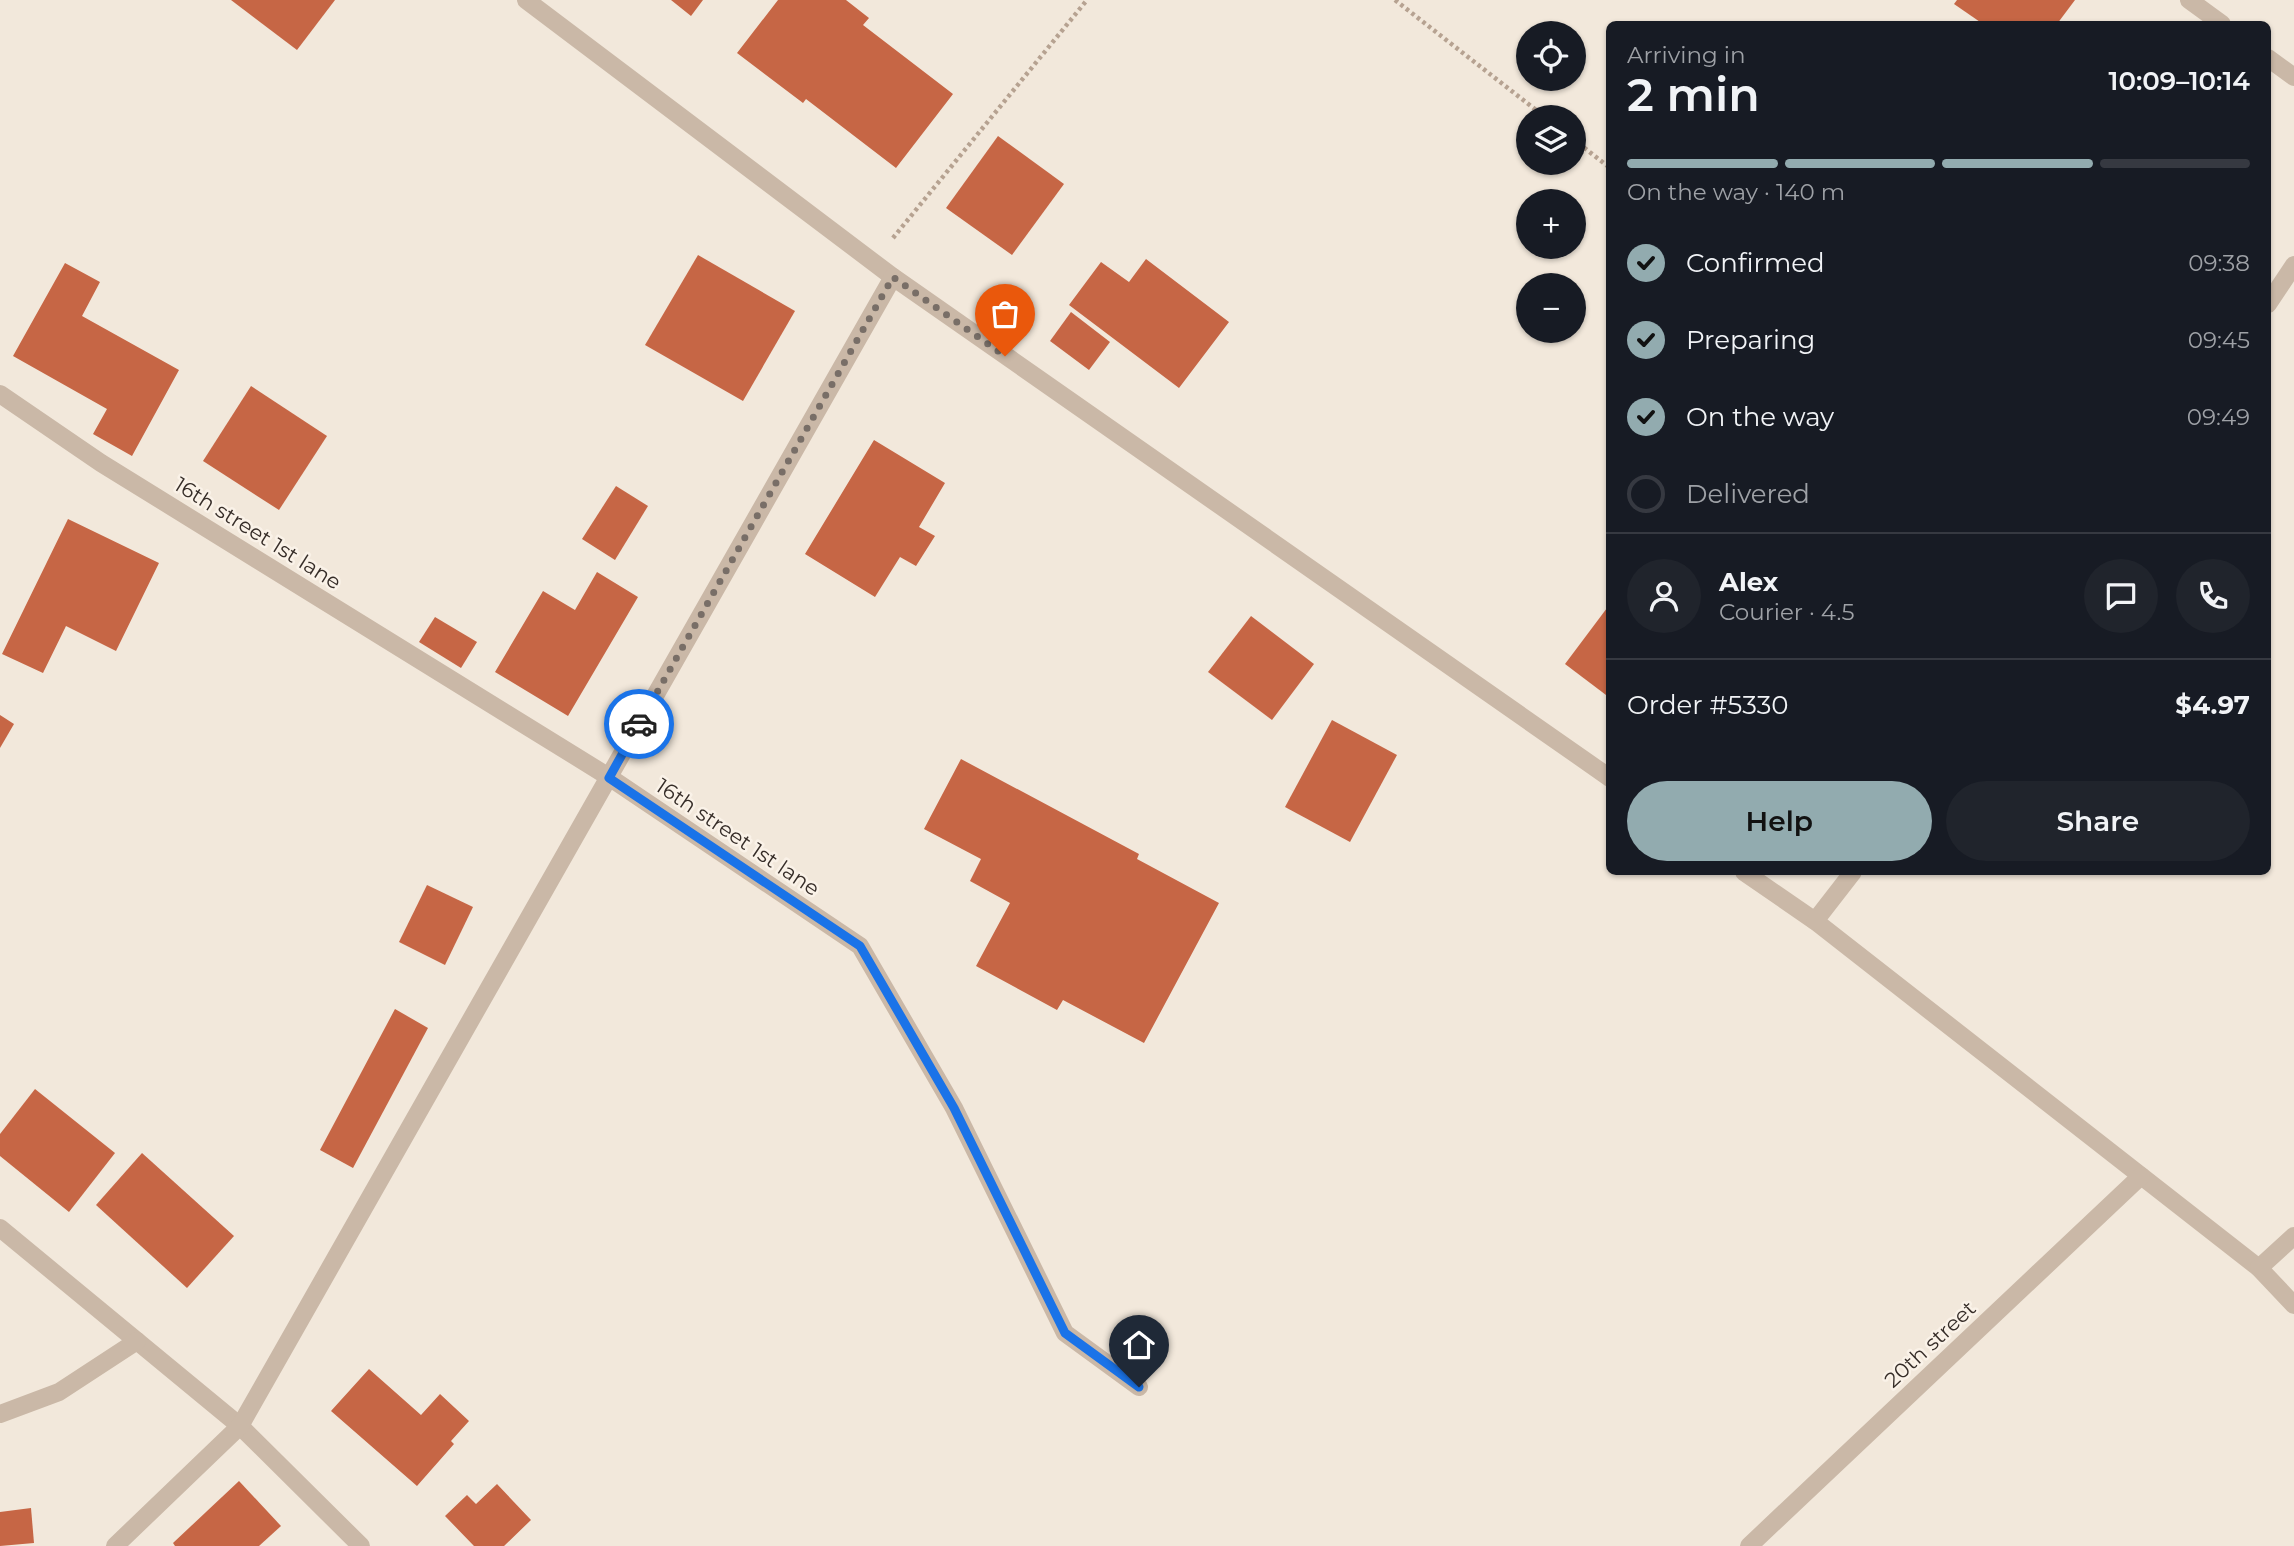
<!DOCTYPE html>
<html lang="en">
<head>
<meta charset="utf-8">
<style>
	body { margin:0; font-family:Montserrat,sans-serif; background:#20242c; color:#f1f3f6; height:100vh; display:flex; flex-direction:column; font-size:26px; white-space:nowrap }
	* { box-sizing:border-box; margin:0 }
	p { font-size:23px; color:#9ea1a6 }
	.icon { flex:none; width:38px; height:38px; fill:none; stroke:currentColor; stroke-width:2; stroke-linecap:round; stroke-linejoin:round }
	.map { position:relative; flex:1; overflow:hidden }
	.details { position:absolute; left:1606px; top:21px; width:665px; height:854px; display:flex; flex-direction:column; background:#171b24; border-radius:10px; box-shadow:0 2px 5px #0004 }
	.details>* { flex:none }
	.buttons { position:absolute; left:1516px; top:21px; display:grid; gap:14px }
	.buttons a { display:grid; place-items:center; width:70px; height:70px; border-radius:50%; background:#171b24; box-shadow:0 2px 5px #0004; font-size:35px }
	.pin { position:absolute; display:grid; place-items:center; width:60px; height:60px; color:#fff; margin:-72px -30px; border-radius:50% 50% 50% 0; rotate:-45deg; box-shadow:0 0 7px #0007 }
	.pin .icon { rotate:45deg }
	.courier { position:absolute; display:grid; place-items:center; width:70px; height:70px; margin:-35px; border:5px solid #1a73e8; border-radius:50%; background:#fff; color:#222; box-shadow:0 2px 9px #0007 }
	.summary em { font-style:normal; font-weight:600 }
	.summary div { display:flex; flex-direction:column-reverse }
	.summary { display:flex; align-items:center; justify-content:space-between; height:119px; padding:0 21px }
	h1 { font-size:46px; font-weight:600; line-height:52px }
	.bar { display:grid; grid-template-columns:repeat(4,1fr); gap:10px 7px; align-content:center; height:84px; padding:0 21px }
	.bar i { height:9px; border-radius:5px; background:#363941 }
	.bar .on { background:#92abaf }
	.bar p { grid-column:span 4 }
	.line { display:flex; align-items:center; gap:18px; padding:0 21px; border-top:2px solid #363941 }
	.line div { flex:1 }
	.round { display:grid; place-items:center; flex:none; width:74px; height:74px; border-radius:37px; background:#20242c }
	ol { padding:0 21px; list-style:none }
	li { display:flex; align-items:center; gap:21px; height:77px }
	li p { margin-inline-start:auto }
	li .icon { padding:7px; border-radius:50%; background:#92abaf; color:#111; stroke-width:4 }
	li:last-child { color:#9ea1a6 }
	li i { width:38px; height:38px; border:4px solid #363941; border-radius:50% }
	.action { display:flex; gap:14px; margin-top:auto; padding:14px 21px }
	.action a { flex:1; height:80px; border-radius:42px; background:#92abaf; color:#111; font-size:28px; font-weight:600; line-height:80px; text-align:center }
	.action a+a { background:#20242c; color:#f1f3f6 }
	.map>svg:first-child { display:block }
</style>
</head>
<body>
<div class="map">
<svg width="2294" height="1546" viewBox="0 0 2294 1546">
	<rect width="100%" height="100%" fill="#f2e8db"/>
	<!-- building -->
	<g fill="#c66645">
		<polygon points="231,0 335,0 297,50"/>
		<polygon points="671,0 703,0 691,16"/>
		<polygon points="778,0 846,0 869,18 863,25 953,94 896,168 806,99 803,103 737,53"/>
		<polygon points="1957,0 2075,0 2057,24 1983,24 1954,4"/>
		<polygon points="998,136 1064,184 1012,255 946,208"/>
		<polygon points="698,255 795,311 743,401 645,345"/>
		<polygon points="1146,259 1229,322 1179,388 1069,305 1101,262 1129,282"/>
		<polygon points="65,263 100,282 82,316 179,370 132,456 93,434 107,409 13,356"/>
		<polygon points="1071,312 1110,342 1089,370 1050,341"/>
		<polygon points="251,386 327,436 279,510 203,461"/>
		<polygon points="874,440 945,483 919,527 935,536 916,566 900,557 875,597 805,554"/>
		<polygon points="616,486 648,506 615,560 582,539"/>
		<polygon points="68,519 159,563 116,651 66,626 43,673 2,654"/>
		<polygon points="597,572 638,597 568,716 495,672 543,591 575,610"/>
		<polygon points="1610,604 1610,698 1565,664"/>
		<polygon points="1251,616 1314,664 1272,720 1208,672"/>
		<polygon points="435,617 477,642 461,668 419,642"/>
		<polygon points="0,715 14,724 0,748"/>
		<polygon points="1332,720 1397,755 1350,842 1285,807"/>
		<polygon points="961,759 1139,854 1137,859 1219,903 1144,1043 1063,1000 1057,1010 976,966 1010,903 970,881 981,859 924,829"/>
		<polygon points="427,885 473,907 445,965 399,942"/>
		<polygon points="395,1009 428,1028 353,1168 320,1150"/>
		<polygon points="35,1089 115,1153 69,1212 0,1156 0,1134"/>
		<polygon points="142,1153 234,1236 187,1288 96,1205"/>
		<polygon points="369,1369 421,1415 440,1394 469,1421 451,1441 454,1444 417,1486 331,1411"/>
		<polygon points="239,1481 281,1526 259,1546 175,1546 173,1543"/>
		<polygon points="497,1484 531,1520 504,1546 474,1546 445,1516 467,1495 476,1504"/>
		<polygon points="31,1508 34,1543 0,1546 0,1512"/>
	</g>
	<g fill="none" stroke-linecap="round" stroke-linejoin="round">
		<!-- path -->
		<g stroke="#b6a291" stroke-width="4.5" stroke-dasharray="3.5 3.5" stroke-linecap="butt">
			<polyline points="1395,0 1545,117"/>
			<polyline points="1573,139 1610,168"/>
			<polyline points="893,238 1087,0"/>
		</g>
		<!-- street -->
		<g stroke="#cab8a7" stroke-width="18">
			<polyline points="526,0 893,277 1610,778"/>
			<polyline points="2189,0 2222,24"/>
			<polyline points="2268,58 2294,77"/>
			<polyline points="2268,304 2294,265"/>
			<polyline points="0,394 101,463 609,777 860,946 954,1108 1065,1333 1139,1387"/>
			<polyline points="1744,872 1815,921 2259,1268 2294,1305"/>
			<polyline points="1815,921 1853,872"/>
			<polyline points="0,1228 240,1426 361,1546"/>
			<polyline points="2259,1268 2294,1236"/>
			<polyline points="0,1414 59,1392 137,1341"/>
			<polyline points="115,1546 240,1426 893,277"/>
			<polyline points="1749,1546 2141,1176"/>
		</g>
	</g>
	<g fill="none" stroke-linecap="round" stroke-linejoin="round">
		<!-- done -->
		<polyline stroke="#786e67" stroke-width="7" stroke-dasharray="0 12.6" points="639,724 893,277 1005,356"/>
		<!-- route -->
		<polyline stroke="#1a73e8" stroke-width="9" points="639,724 609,778 860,946 954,1108 1065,1333 1139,1387"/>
	</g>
	<g text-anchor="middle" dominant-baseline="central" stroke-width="5" stroke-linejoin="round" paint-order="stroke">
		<!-- street labels -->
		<g font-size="21" fill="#362d28" stroke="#faf2e8">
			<text transform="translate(258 533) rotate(32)">16th street 1st lane</text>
			<text transform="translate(738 837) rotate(34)">16th street 1st lane</text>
			<text transform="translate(1930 1344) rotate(-43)">20th street</text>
		</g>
	</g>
</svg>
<div class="buttons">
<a><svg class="icon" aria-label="locate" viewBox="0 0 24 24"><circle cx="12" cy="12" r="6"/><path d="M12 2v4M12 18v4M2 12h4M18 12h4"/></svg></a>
<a><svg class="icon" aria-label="layers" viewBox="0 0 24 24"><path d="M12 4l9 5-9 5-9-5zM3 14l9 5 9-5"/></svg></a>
<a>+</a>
<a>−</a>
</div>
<div class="pin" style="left:1005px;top:356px;background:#ea580c"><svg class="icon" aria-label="bag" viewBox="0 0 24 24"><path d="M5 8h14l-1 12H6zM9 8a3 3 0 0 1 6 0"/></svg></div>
<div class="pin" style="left:1139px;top:1387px;background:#1f2937"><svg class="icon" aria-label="home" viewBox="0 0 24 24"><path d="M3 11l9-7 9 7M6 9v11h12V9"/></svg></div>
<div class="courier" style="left:639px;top:724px"><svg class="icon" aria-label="car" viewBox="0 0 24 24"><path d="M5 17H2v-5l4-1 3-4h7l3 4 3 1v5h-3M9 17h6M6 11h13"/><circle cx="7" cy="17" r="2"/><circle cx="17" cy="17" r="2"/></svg></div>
<section class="details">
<div class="summary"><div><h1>2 min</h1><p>Arriving in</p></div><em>10:09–10:14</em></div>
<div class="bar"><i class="on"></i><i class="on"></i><i class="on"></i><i></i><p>On the way · 140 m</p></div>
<ol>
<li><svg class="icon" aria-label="check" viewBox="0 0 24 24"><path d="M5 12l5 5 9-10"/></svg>Confirmed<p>09:38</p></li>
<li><svg class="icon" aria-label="check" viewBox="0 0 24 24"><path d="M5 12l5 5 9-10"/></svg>Preparing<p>09:45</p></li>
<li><svg class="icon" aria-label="check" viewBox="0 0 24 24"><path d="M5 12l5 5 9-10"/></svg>On the way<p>09:49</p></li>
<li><i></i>Delivered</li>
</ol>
<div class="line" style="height:126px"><a class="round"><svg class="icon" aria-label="person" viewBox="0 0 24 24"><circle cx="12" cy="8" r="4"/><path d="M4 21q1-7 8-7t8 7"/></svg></a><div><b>Alex</b><p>Courier · 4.5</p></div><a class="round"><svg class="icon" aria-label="chat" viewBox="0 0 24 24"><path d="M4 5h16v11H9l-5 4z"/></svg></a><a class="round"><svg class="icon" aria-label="phone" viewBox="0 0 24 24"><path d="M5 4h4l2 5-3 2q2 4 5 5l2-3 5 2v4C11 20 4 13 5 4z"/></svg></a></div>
<div class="line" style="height:91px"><div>Order #5330</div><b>$4.97</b></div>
<div class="action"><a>Help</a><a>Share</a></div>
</section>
</div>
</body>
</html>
